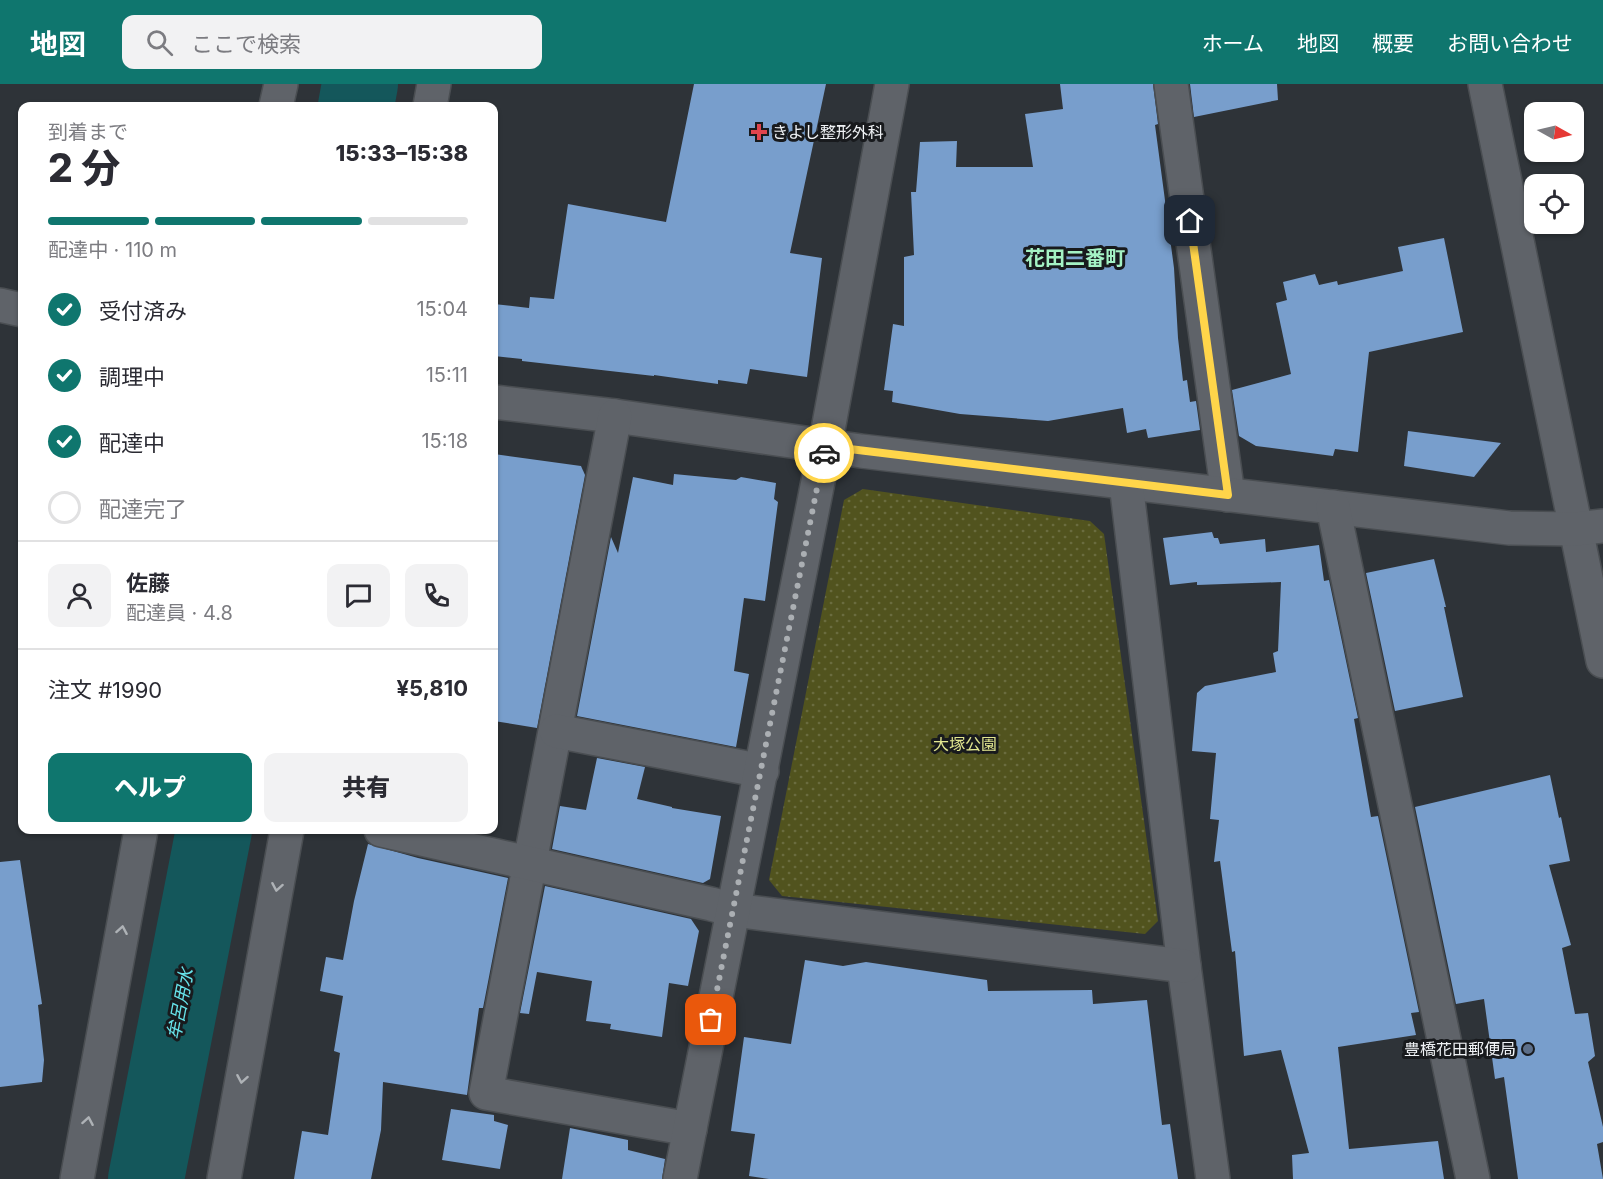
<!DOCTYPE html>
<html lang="ja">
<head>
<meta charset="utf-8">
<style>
	body { margin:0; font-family:Inter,"Noto Sans JP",sans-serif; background:#f2f2f3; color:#2b2b33; height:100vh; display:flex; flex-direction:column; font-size:22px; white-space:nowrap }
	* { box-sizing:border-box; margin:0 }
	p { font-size:20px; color:#7c7c81 }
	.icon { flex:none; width:33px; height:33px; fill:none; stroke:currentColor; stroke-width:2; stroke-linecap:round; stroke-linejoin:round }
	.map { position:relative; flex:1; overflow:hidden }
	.sheet { position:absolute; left:18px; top:18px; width:480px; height:732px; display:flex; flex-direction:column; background:#fff; border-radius:12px; box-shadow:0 2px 4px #0004 }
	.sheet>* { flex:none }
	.needle { width:39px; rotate:98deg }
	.fabs { position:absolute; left:1524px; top:18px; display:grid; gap:12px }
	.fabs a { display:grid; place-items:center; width:60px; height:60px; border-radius:12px; background:#fff; box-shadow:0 2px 4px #0004; font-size:30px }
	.pin { position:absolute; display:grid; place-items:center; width:51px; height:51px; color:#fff; margin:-26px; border-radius:12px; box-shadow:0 3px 9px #0006 }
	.courier { position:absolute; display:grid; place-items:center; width:60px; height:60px; margin:-30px; border:4px solid #ffd54a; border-radius:50%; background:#fff; color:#222; box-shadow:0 2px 8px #0007 }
	.overview em { font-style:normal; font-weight:800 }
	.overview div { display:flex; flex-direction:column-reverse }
	.overview { display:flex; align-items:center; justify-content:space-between; height:102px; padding:0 30px }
	h1 { font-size:39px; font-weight:800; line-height:45px }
	.bar { display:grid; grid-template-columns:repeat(4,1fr); gap:9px 6px; align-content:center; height:72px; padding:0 30px }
	.bar i { height:8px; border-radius:4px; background:#e1e1e2 }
	.bar .on { background:#0f766e }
	.bar p { grid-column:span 4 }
	.line { display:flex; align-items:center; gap:15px; padding:0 30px; border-top:2px solid #e1e1e2 }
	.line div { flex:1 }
	.round { display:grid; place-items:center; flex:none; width:63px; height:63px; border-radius:12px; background:#f2f2f3 }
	ol { padding:0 30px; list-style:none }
	li { display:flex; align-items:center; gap:18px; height:66px }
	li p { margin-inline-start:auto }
	li .icon { padding:6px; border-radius:50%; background:#0f766e; color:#fff; stroke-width:4 }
	li:last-child { color:#7c7c81 }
	li i { width:33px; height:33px; border:3px solid #e1e1e2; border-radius:50% }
	.action { display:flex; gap:12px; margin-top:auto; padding:12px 30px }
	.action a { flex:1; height:69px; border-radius:12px; background:#0f766e; color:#fff; font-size:24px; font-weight:800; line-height:69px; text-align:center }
	.action a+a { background:#f2f2f3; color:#2b2b33 }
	header { display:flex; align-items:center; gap:36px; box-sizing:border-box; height:84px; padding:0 30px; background:#0f766e; color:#fff }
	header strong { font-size:28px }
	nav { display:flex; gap:33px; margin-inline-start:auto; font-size:21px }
	.search { width:420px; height:54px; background:#f2f2f3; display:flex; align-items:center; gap:15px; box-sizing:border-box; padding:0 21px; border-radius:12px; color:#7c7c81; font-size:22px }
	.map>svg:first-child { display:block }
</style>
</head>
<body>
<header>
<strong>地図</strong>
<div class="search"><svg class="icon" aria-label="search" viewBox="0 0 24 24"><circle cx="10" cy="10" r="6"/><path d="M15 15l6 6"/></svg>ここで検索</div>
<nav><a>ホーム</a><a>地図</a><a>概要</a><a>お問い合わせ</a></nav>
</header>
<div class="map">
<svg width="1603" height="1095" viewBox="0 0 1603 1095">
	<defs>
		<pattern id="park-dots" width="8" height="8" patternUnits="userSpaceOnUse" patternTransform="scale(1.5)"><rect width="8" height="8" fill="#51531e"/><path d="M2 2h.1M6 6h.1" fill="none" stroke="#6a6c3f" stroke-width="1.8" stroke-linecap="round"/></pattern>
	</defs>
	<rect width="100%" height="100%" fill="#2e3338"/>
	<!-- park -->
	<polygon fill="url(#park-dots)" points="863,405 1090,437 1104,450 1158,837 1145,850 782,812 769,796 844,416"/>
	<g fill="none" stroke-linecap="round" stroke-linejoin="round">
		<!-- river -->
		<g stroke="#14575b" stroke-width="76">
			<polyline points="356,22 360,0"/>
			<polyline points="146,1095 214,746"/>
		</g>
	</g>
	<!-- building -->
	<g fill="#789ecc">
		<polygon points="694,0 826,0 790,169 822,174 807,293 750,285 747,300 718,296 718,300 654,291 654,292 522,277 522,275 494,272 494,220 529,224 530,213 554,215 568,120 666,138"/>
		<polygon points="1060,0 1153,0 1158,40 1155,41 1174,184 1178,254 1183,297 1187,296 1190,318 1196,317 1200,346 1148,354 1146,345 1127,349 1123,324 1048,337 960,330 892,318 893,307 884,306 893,240 904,242 904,173 914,171 911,108 916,108 920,58 957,57 956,83 1033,83 1025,30 1063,25"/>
		<polygon points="1190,0 1277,0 1278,16 1194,33"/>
		<polygon points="1444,154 1463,248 1369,268 1358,368 1335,365 1333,372 1256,362 1239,352 1232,306 1291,290 1276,219 1287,216 1283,198 1315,190 1319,201 1337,197 1338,201 1403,187 1398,163"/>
		<polygon points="1408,347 1501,359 1474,393 1404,382"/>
		<polygon points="494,370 581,382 585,391 537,644 494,637"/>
		<polygon points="674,390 736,396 741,393 776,399 774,415 778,418 765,517 744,514 734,587 749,590 736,663 577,632 611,453 618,469 633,393 673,401"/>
		<polygon points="1212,448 1214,454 1218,454 1220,460 1265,455 1266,468 1319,461 1324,497 1329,496 1358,634 1354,635 1371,733 1378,732 1419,928 1411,929 1416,951 1338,963 1349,1065 1438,1057 1444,1095 1293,1095 1292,1071 1309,1069 1281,966 1244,972 1235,867 1232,868 1220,777 1214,778 1219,736 1210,735 1216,669 1192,667 1197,609 1205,602 1276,588 1273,569 1278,567 1281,498 1197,501 1197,498 1170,501 1163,454"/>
		<polygon points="1434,475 1446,523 1444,523 1463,613 1395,627 1366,489"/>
		<polygon points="597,674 645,683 637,715 672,723 672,724 721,732 710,795 703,799 552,765 560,722 586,726"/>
		<polygon points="1550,691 1559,734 1561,733 1570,777 1549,781 1571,861 1562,864 1575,930 1588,929 1595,972 1588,978 1603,1043 1603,1058 1597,1060 1603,1095 1518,1095 1504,993 1495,995 1484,915 1456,920 1415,723"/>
		<polygon points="368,760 418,774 508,794 483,924 479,924 467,1011 383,998 381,1046 371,1095 294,1095 302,1047 328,1051 340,969 334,967 343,912 320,907 326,873 343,876 354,817"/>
		<polygon points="20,776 42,920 38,921 44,976 42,998 0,1003 0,778"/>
		<polygon points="545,802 691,835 699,847 688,902 669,899 662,953 610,945 611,940 586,937 592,897 537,888 529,930 520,929"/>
		<polygon points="805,876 843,882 866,878 987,896 988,907 1092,906 1093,920 1147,916 1162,1041 1170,1040 1178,1095 769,1095 749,1092 755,1050 731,1047 744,953 791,960"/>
		<polygon points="451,1025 494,1031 494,1037 508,1041 500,1085 442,1076"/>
		<polygon points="570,1044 628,1056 628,1066 665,1075 662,1095 562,1095"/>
	</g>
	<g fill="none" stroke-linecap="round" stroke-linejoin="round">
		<defs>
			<g id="minor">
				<polyline points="1171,0 1228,411"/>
				<polyline points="1485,0 1603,577"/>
				<polyline points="276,22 281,0"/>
				<polyline points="430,22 434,0"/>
				<polyline points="0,221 22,226"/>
				<polyline points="494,318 615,332 861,367 1509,444 1576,445 1603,442"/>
				<polyline points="615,332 486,1009 690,1045"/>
				<polyline points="1126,399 1184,882 1213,1095"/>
				<polyline points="1333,423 1473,1095"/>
				<polyline points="556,647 762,687"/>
				<polyline points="381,746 711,820 733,826 1184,882"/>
				<polyline points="77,1095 141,746"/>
				<polyline points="224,1095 287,746"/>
				<polyline points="680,1095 825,362 892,0"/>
			</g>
		</defs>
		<!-- minor casing -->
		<use href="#minor" stroke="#4a4e52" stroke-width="36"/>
		<!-- minor -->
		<use href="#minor" stroke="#5f6369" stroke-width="33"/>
	</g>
	<!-- one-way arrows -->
	<defs><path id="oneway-chevron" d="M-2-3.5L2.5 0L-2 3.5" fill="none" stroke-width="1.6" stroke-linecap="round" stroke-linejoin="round" transform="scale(1.5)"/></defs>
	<g stroke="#aeb2b6">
		<use href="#oneway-chevron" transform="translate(277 803) rotate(100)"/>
		<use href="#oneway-chevron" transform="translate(122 846) rotate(-80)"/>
		<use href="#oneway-chevron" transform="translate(242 995) rotate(100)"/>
		<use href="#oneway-chevron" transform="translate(88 1037) rotate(-80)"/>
	</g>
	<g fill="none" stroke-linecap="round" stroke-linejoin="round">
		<!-- done -->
		<polyline stroke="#abafb3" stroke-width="6" stroke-dasharray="0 10.8" points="711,936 824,369"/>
		<!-- route -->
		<polyline stroke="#ffd54a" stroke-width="8" points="824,369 825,362 1228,411 1190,137"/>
	</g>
	<!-- markers -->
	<path fill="#e0444e" stroke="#181a1d" stroke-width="2" d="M756 39h6v6h6v6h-6v6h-6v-6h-6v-6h6z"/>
	<circle fill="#5c6f8a" stroke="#181a1d" stroke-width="2" cx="1528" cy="965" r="6"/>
	<g text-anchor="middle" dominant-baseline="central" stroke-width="6" stroke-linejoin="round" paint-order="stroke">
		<!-- poi labels -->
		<g font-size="16" fill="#eff2f5" stroke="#181a1d" text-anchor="start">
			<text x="772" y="48">きよし整形外科</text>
			<text x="1516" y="965" text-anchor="end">豊橋花田郵便局</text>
		</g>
		<!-- park labels -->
		<g font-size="16" fill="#e3e790" stroke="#181a1d">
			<text x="965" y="660">大塚公園</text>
		</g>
		<!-- water labels -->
		<g font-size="18" font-style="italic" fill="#67e3ea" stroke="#181a1d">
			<text transform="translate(180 920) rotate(-79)">牟呂用水</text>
		</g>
		<!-- quarter labels -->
		<g font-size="20" font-weight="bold" fill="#a4f2c4" stroke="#181a1d">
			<text x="1075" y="174">花田二番町</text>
		</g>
	</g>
</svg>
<div class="fabs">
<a><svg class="needle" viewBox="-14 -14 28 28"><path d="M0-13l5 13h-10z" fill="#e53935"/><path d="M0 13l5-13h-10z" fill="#7c7c81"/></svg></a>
<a><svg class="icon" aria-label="locate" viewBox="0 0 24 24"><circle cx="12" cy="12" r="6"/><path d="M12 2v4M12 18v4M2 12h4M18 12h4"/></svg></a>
</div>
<div class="pin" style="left:711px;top:936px;background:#ea580c"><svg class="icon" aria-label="bag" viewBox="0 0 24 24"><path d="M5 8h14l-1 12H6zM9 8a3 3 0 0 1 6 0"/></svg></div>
<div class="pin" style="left:1190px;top:137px;background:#1f2937"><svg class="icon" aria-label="home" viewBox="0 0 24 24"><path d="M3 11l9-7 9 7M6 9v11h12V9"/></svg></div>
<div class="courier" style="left:824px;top:369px"><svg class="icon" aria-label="car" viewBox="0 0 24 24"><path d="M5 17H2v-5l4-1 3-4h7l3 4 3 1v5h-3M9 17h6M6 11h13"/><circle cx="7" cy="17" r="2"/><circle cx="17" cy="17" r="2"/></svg></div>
<section class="sheet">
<div class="overview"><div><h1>2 分</h1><p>到着まで</p></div><em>15:33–15:38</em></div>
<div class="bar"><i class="on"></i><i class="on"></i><i class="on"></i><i></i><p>配達中 · 110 m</p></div>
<ol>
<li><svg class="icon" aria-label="check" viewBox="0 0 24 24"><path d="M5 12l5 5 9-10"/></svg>受付済み<p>15:04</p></li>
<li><svg class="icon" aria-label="check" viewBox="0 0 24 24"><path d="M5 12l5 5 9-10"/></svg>調理中<p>15:11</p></li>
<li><svg class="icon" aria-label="check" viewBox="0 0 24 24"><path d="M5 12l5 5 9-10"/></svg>配達中<p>15:18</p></li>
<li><i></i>配達完了</li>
</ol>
<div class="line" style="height:108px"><a class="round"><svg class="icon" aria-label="person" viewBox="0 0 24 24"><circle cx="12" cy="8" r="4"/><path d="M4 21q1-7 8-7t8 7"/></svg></a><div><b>佐藤</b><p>配達員 · 4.8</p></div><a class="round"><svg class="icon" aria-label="chat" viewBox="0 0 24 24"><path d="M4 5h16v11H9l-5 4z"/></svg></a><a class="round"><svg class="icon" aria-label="phone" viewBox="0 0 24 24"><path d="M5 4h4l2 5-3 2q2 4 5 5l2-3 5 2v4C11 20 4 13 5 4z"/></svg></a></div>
<div class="line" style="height:78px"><div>注文 #1990</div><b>¥5,810</b></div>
<div class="action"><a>ヘルプ</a><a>共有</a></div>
</section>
</div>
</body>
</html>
